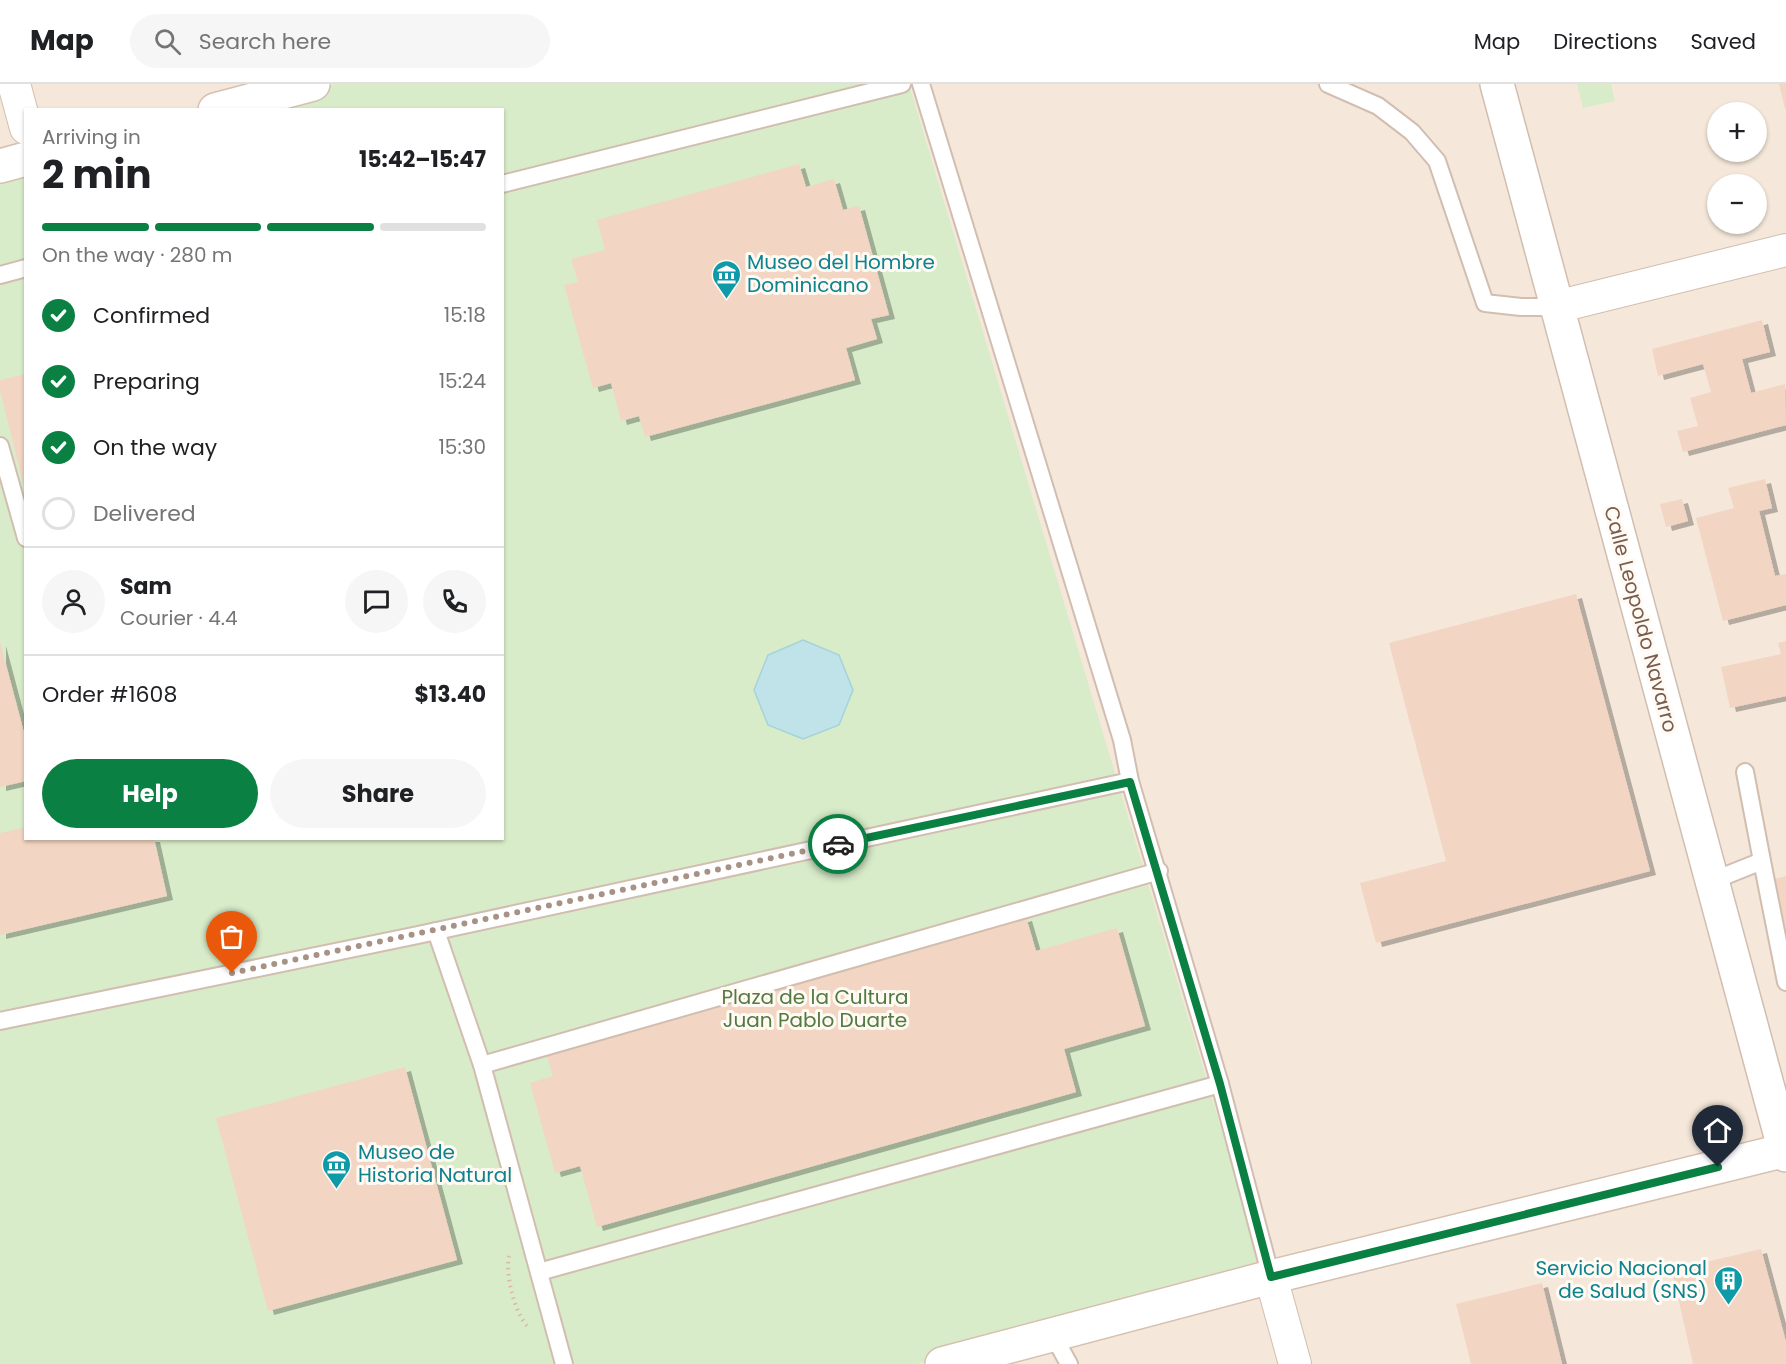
<!DOCTYPE html>
<html lang="en">
<head>
<meta charset="utf-8">
<style>
	body { margin:0; font-family:Poppins,sans-serif; background:#f6f6f6; color:#202124; height:100vh; display:flex; flex-direction:column; font-size:22px; white-space:nowrap }
	* { box-sizing:border-box; margin:0 }
	p { font-size:20px; color:#757577 }
	.icon { flex:none; width:33px; height:33px; fill:none; stroke:currentColor; stroke-width:2; stroke-linecap:round; stroke-linejoin:round }
	.map { position:relative; flex:1; overflow:hidden }
	.drawer { position:absolute; left:24px; top:24px; width:480px; height:732px; display:flex; flex-direction:column; background:#fff; border-radius:0px; box-shadow:0 2px 4px #0004 }
	.drawer>* { flex:none }
	.controls { position:absolute; left:1707px; top:18px; display:grid; gap:12px }
	.controls a { display:grid; place-items:center; width:60px; height:60px; border-radius:50%; background:#fff; box-shadow:0 2px 4px #0004; font-size:30px }
	.pin { position:absolute; display:grid; place-items:center; width:51px; height:51px; color:#fff; margin:-62px -26px; border-radius:50% 50% 50% 0; rotate:-45deg; box-shadow:0 0 6px #0007 }
	.pin .icon { rotate:45deg }
	.courier { position:absolute; display:grid; place-items:center; width:60px; height:60px; margin:-30px; border:4px solid #0b8043; border-radius:50%; background:#fff; color:#222; box-shadow:0 2px 8px #0007 }
	.headline em { font-style:normal; font-weight:700 }
	.headline div { display:flex; flex-direction:column-reverse }
	.headline { display:flex; align-items:center; justify-content:space-between; height:102px; padding:0 18px }
	h1 { font-size:39px; font-weight:700; line-height:45px }
	.bar { display:grid; grid-template-columns:repeat(4,1fr); gap:9px 6px; align-content:center; height:72px; padding:0 18px }
	.bar i { height:8px; border-radius:4px; background:#e0e0e0 }
	.bar .current { background:#0b8043 }
	.bar p { grid-column:span 4 }
	.line { display:flex; align-items:center; gap:15px; padding:0 18px; border-top:2px solid #e0e0e0 }
	.line div { flex:1 }
	.round { display:grid; place-items:center; flex:none; width:63px; height:63px; border-radius:32px; background:#f6f6f6 }
	ol { padding:0 18px; list-style:none }
	li { display:flex; align-items:center; gap:18px; height:66px }
	li p { margin-inline-start:auto }
	li .icon { padding:6px; border-radius:50%; background:#0b8043; color:#fff; stroke-width:4 }
	li:last-child { color:#757577 }
	li i { width:33px; height:33px; border:3px solid #e0e0e0; border-radius:50% }
	.button { display:flex; gap:12px; margin-top:auto; padding:12px 18px }
	.button a { flex:1; height:69px; border-radius:36px; background:#0b8043; color:#fff; font-size:24px; font-weight:700; line-height:69px; text-align:center }
	.button a+a { background:#f6f6f6; color:#202124 }
	header { display:flex; align-items:center; gap:36px; box-sizing:border-box; height:84px; padding:0 30px; background:#fff; border-bottom:2px solid #e0e0e0 }
	header strong { font-size:28px }
	nav { display:flex; gap:33px; margin-inline-start:auto; font-size:21px }
	.search { width:420px; height:54px; background:#f6f6f6; display:flex; align-items:center; gap:15px; box-sizing:border-box; padding:0 21px; border-radius:33px; color:#757577; font-size:22px }
	.map>svg:first-child { display:block }
</style>
</head>
<body>
<header>
<strong>Map</strong>
<div class="search"><svg class="icon" aria-label="search" viewBox="0 0 24 24"><circle cx="10" cy="10" r="6"/><path d="M15 15l6 6"/></svg>Search here</div>
<nav><a>Map</a><a>Directions</a><a>Saved</a></nav>
</header>
<div class="map">
<svg width="1786" height="1280" viewBox="0 0 1786 1280">
	<defs>
		<filter id="shadow"><feDropShadow dx="6" dy="4" stdDeviation="0" flood-color="#0004"/></filter>
	</defs>
	<rect width="100%" height="100%" fill="#fdf6ec"/>
	<!-- residential -->
	<path fill="#f5e8da" fill-rule="evenodd" d="M0,0H1786V1280H0ZM26,26H502V754H26ZM1718,28H1756V68H1718ZM1718,100H1756V140H1718Z"/>
	<!-- green -->
	<g fill="#d8ecc9">
		<polygon points="335,0 909,0 1265,1191 917,1280 0,1280 0,89 25,82 26,754 502,754 502,26 239,25"/>
		<polygon points="1577,0 1611,0 1615,17 1583,24"/>
	</g>
	<!-- water -->
	<polygon fill="#bfe3e8" stroke="#a5d3da" stroke-width="1.5" points="803,556 839,571 853,606 839,641 803,655 768,641 754,606 768,571"/>
	<!-- building -->
	<g fill="#f3d5c3" filter="url(#shadow)">
		<polygon points="1779,0 1786,0 1786,25 1785,25"/>
		<polygon points="799,80 806,103 834,95 843,126 859,122 889,231 871,235 877,255 846,264 855,296 645,353 639,332 621,337 611,299 593,304 564,201 578,198 571,175 605,166 597,136"/>
		<polygon points="1762,236 1770,268 1742,275 1751,309 1785,300 1786,341 1683,368 1677,347 1698,342 1690,314 1711,308 1703,280 1658,292 1652,265"/>
		<polygon points="26,290 26,407 25,407 0,307 0,296"/>
		<polygon points="1765,395 1772,424 1759,427 1775,492 1786,490 1786,521 1723,537 1696,434 1734,424 1728,404"/>
		<polygon points="1682,415 1688,437 1666,443 1660,420"/>
		<polygon points="1576,510 1650,787 1376,859 1360,799 1446,777 1389,559"/>
		<polygon points="1786,557 1786,612 1730,624 1721,583 1781,570 1778,559"/>
		<polygon points="0,558 26,656 26,697 0,703"/>
		<polygon points="26,743 26,754 154,754 167,812 0,851 0,749"/>
		<polygon points="1786,792 1786,852 1785,852 1771,796"/>
		<polygon points="1026,833 1036,867 1117,844 1145,942 1064,965 1076,1008 597,1143 580,1082 555,1089 530,999 553,992 546,969"/>
		<polygon points="405,983 457,1176 268,1227 216,1034"/>
		<polygon points="1761,1165 1786,1258 1786,1280 1693,1280 1672,1186"/>
		<polygon points="1542,1199 1562,1280 1471,1280 1456,1220"/>
	</g>
	<g fill="none" stroke-linecap="round" stroke-linejoin="round">
		<defs>
			<g id="service">
				<polyline points="921,0 1122,656 1130,697 1220,1000 1271,1193"/>
				<polyline points="1328,0 1378,22 1412,48 1437,77 1485,219 1521,223 1556,223"/>
				<polyline points="502,100 902,0"/>
				<polyline points="0,191 26,184"/>
				<polyline points="0,362 26,454"/>
				<polyline points="1762,777 1786,898"/>
				<polyline points="1712,797 1762,777 1745,688"/>
				<polyline points="436,847 482,981 564,1280"/>
				<polyline points="0,937 418,851 1130,697"/>
				<polyline points="482,981 1159,787"/>
				<polyline points="539,1188 1220,1000"/>
				<polyline points="1053,1251 1069,1280"/>
			</g>
			<g id="minor">
				<polyline points="14,0 26,44"/>
				<polyline points="1556,223 1786,166"/>
				<polyline points="1271,1193 1295,1280"/>
			</g>
			<polyline id="tertiary" points="1497,0 1786,1071"/>
			<g id="secondary">
				<polyline points="215,26 313,0"/>
				<polyline points="0,82 26,75"/>
				<polyline points="942,1280 1271,1193 1786,1066"/>
			</g>
		</defs>
		<!-- service casing -->
		<use href="#service" stroke="#d1beb0" stroke-width="20"/>
		<!-- minor casing -->
		<use href="#minor" stroke="#d1beb0" stroke-width="34"/>
		<!-- tertiary casing -->
		<use href="#tertiary" stroke="#d1beb0" stroke-width="36"/>
		<!-- secondary casing -->
		<use href="#secondary" stroke="#d6c0b0" stroke-width="36"/>
		<!-- path -->
		<path stroke="#d9b8a5" stroke-width="4" stroke-dasharray="1.5 4.5" stroke-linecap="butt" d="M509,1172C505,1191 515,1231 529,1244"/>
		<!-- service -->
		<use href="#service" stroke="#fff" stroke-width="16"/>
		<!-- minor -->
		<use href="#minor" stroke="#fff" stroke-width="32"/>
		<!-- tertiary -->
		<use href="#tertiary" stroke="#fff" stroke-width="33"/>
		<!-- secondary -->
		<use href="#secondary" stroke="#fff" stroke-width="33"/>
	</g>
	<g fill="none" stroke-linecap="round" stroke-linejoin="round">
		<!-- done -->
		<polyline stroke="#a89285" stroke-width="6" stroke-dasharray="0 10.8" points="232,889 838,760"/>
		<!-- route -->
		<polyline stroke="#0b8043" stroke-width="8" points="838,760 1130,698 1220,1000 1271,1193 1718,1083"/>
	</g>
	<!-- icons -->
	<defs>
		<symbol id="museum-pin" viewBox="-11 -11 22 30"><path d="M0 17L-7.5 6A9.5 9.5 0 1 1 7.5 6Z" fill="#0f9aa8" stroke="#fffaf3"/><path d="M0-6L6-3V-2H-6V-3ZM-5-1h2V3h-2ZM-1-1h2V3h-2ZM3-1h2V3H3ZM-6 4H6V6H-6Z" fill="#fff"/></symbol>
		<symbol id="building-pin" viewBox="-11 -11 22 30"><path d="M0 17L-7.5 6A9.5 9.5 0 1 1 7.5 6Z" fill="#0f9aa8" stroke="#fffaf3"/><path d="M-4-6H4V6H1V3H-1V6H-4ZM-2.5-4.3h1.7v1.8h-1.7ZM.8-4.3h1.7v1.8H.8ZM-2.5-1h1.7V.8h-1.7ZM.8-1h1.7V.8H.8Z" fill="#fff"/></symbol>
	</defs>
	<g fill-rule="evenodd">
		<use href="#museum-pin" x="710" y="174" width="33" height="45"/>
		<use href="#museum-pin" x="320" y="1064" width="33" height="45"/>
		<use href="#building-pin" x="1712" y="1180" width="33" height="45"/>
	</g>
	<g text-anchor="middle" dominant-baseline="central" stroke-width="6" stroke-linejoin="round" paint-order="stroke">
		<!-- culture labels -->
		<g font-size="20" fill="#0d838f" stroke="#fffaf3" text-anchor="start">
			<text x="747" y="178">Museo del Hombre<tspan x="747" dy="23">Dominicano</tspan></text>
			<text x="358" y="1068">Museo de<tspan x="358" dy="23">Historia Natural</tspan></text>
			<text x="1707" y="1184" text-anchor="end">Servicio Nacional<tspan x="1707" dy="23">de Salud (SNS)</tspan></text>
		</g>
		<!-- street labels -->
		<g font-size="20" fill="#7a5c4d" stroke="#fffaf3">
			<text transform="translate(1641 535) rotate(75)">Calle Leopoldo Navarro</text>
		</g>
		<!-- park labels -->
		<g font-size="20" fill="#537a41" stroke="#fffaf3">
			<text x="815" y="913">Plaza de la Cultura<tspan x="815" dy="23">Juan Pablo Duarte</tspan></text>
		</g>
	</g>
</svg>
<div class="controls">
<a>+</a>
<a>−</a>
</div>
<div class="pin" style="left:232px;top:889px;background:#ea580c"><svg class="icon" aria-label="bag" viewBox="0 0 24 24"><path d="M5 8h14l-1 12H6zM9 8a3 3 0 0 1 6 0"/></svg></div>
<div class="pin" style="left:1718px;top:1083px;background:#1f2937"><svg class="icon" aria-label="home" viewBox="0 0 24 24"><path d="M3 11l9-7 9 7M6 9v11h12V9"/></svg></div>
<div class="courier" style="left:838px;top:760px"><svg class="icon" aria-label="car" viewBox="0 0 24 24"><path d="M5 17H2v-5l4-1 3-4h7l3 4 3 1v5h-3M9 17h6M6 11h13"/><circle cx="7" cy="17" r="2"/><circle cx="17" cy="17" r="2"/></svg></div>
<section class="drawer">
<div class="headline"><div><h1>2 min</h1><p>Arriving in</p></div><em>15:42–15:47</em></div>
<div class="bar"><i class="current"></i><i class="current"></i><i class="current"></i><i></i><p>On the way · 280 m</p></div>
<ol>
<li><svg class="icon" aria-label="check" viewBox="0 0 24 24"><path d="M5 12l5 5 9-10"/></svg>Confirmed<p>15:18</p></li>
<li><svg class="icon" aria-label="check" viewBox="0 0 24 24"><path d="M5 12l5 5 9-10"/></svg>Preparing<p>15:24</p></li>
<li><svg class="icon" aria-label="check" viewBox="0 0 24 24"><path d="M5 12l5 5 9-10"/></svg>On the way<p>15:30</p></li>
<li><i></i>Delivered</li>
</ol>
<div class="line" style="height:108px"><a class="round"><svg class="icon" aria-label="person" viewBox="0 0 24 24"><circle cx="12" cy="8" r="4"/><path d="M4 21q1-7 8-7t8 7"/></svg></a><div><b>Sam</b><p>Courier · 4.4</p></div><a class="round"><svg class="icon" aria-label="chat" viewBox="0 0 24 24"><path d="M4 5h16v11H9l-5 4z"/></svg></a><a class="round"><svg class="icon" aria-label="phone" viewBox="0 0 24 24"><path d="M5 4h4l2 5-3 2q2 4 5 5l2-3 5 2v4C11 20 4 13 5 4z"/></svg></a></div>
<div class="line" style="height:78px"><div>Order #1608</div><b>$13.40</b></div>
<div class="button"><a>Help</a><a>Share</a></div>
</section>
</div>
</body>
</html>
